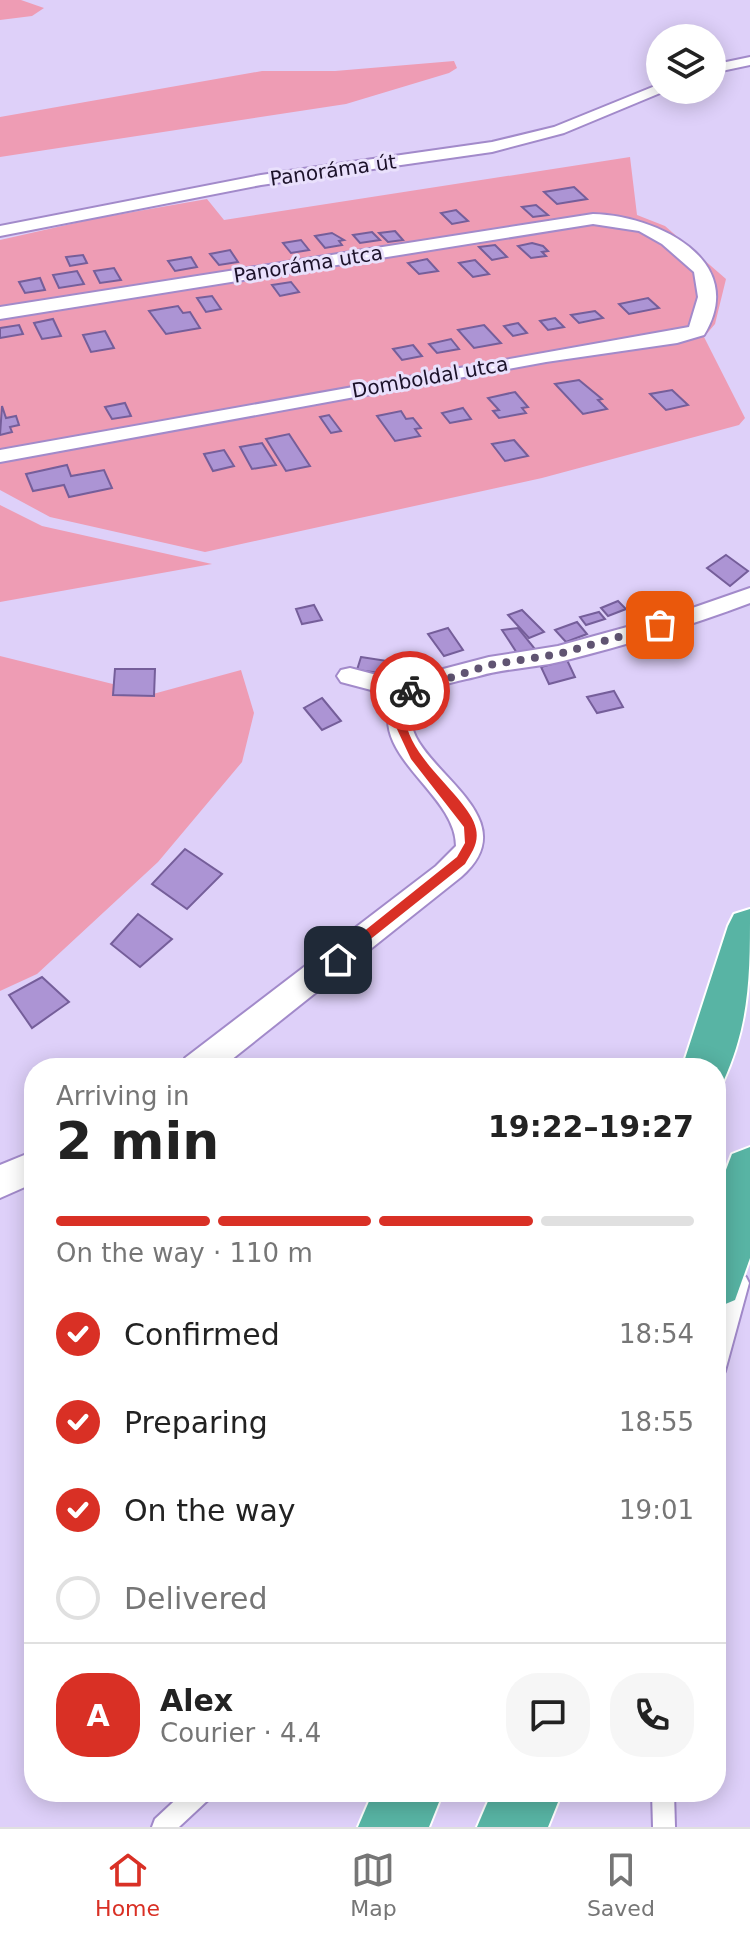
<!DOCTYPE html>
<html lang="en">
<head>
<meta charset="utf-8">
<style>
	body { margin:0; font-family:"DejaVu Sans",sans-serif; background:#f6f6f6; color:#222; height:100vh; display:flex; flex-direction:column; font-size:30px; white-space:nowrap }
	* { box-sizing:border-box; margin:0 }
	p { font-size:26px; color:#767676 }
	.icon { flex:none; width:44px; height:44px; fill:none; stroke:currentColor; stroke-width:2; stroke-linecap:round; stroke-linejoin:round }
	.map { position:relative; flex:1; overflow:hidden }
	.sheet { position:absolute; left:24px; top:1058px; width:702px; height:744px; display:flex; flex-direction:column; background:#fff; border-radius:32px; box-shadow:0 4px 20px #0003 }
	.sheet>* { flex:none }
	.tools { position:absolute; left:646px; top:24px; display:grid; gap:16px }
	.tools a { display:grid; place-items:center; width:80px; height:80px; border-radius:50%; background:#fff; box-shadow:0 4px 20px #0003; font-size:40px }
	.pin { position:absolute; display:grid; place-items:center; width:68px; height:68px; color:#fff; margin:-34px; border-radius:16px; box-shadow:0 4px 12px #0006 }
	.courier { position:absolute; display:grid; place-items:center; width:80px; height:80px; margin:-40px; border:6px solid #d93025; border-radius:50%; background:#fff; color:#222; box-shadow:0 2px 10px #0007 }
	.headline em { font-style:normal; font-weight:600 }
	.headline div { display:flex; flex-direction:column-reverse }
	.headline { display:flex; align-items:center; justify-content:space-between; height:136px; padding:0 32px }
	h1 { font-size:52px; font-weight:600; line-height:60px }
	.bar { display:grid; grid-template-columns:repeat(4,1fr); gap:12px 8px; align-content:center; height:96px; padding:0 32px }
	.bar i { height:10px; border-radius:6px; background:#e0e0e0 }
	.bar .active { background:#d93025 }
	.bar p { grid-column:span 4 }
	.line { display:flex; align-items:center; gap:20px; padding:0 32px; border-top:2px solid #e0e0e0 }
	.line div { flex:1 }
	.round { display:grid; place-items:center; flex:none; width:84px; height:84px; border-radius:32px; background:#f6f6f6 }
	ol { padding:0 32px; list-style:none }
	li { display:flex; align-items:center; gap:24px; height:88px }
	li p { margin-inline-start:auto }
	li .icon { padding:8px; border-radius:50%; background:#d93025; color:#fff; stroke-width:4 }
	li:last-child { color:#767676 }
	li i { width:44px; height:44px; border:4px solid #e0e0e0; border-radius:50% }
	.tab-bar { display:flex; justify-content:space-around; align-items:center; height:112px; border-top:2px solid #e0e0e0; background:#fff; font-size:22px; color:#767676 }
	.tab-bar a { display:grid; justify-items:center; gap:4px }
	.tab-bar .active { color:#d93025 }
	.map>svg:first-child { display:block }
</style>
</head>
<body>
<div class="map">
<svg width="750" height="1827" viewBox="0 0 750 1827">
	<rect width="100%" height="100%" fill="#ded0f9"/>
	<!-- green -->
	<g fill="#ee9cb4">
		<polygon points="0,0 21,0 44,8 32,16 0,20"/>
		<polygon points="454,61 457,68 449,73 346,104 0,157 0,117 262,71 335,71"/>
		<polygon points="630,157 637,215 665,226 726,279 715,324 704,337 745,418 739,425 542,478 205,552 50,517 0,490 0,240 93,219 207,199 224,220"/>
		<polygon points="0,505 42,526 212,564 0,602"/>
		<polygon points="0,656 153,694 241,670 254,713 242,762 158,862 37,974 0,991"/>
	</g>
	<!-- building -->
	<g fill="#ac94d4" stroke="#755e9a" stroke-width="2">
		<polygon points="574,187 587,199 557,204 544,192"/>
		<polygon points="536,205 548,215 533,217 522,207"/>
		<polygon points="456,210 468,221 452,224 441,213"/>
		<polygon points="395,231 403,240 388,242 379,233"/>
		<polygon points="372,232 380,240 360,243 353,235"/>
		<polygon points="332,233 344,240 339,241 342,245 325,248 315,236"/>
		<polygon points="301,240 309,250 291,253 283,243"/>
		<polygon points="532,243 543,246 548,251 542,252 546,256 531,258 518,246"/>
		<polygon points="495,245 507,257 492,260 479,247"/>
		<polygon points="230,250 238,262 219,265 210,254"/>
		<polygon points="83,255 87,263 70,266 66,257"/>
		<polygon points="191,257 197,267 175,271 168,261"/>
		<polygon points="427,259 438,271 419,274 408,263"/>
		<polygon points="475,260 489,274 473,277 459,263"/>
		<polygon points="114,268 121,280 100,283 94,271"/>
		<polygon points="77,271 84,284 59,288 53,275"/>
		<polygon points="40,278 45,290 25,293 19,282"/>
		<polygon points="291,282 299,292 280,296 272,285"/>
		<polygon points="212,296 221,309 206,312 197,298"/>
		<polygon points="648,298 659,308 629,314 619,304"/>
		<polygon points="178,306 183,313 190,312 200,328 166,334 149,311"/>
		<polygon points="595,311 603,318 579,323 571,315"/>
		<polygon points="555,318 564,327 548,330 540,321"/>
		<polygon points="53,319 61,336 42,339 34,323"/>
		<polygon points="518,323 527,333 513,336 504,326"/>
		<polygon points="19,325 23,334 0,338 0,328"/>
		<polygon points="484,325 501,343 474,348 458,330"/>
		<polygon points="105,331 114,348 91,352 83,335"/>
		<polygon points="451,339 459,349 437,353 429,344"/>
		<polygon points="413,345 422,356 402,360 393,349"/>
		<polygon points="579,380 602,399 598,400 607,409 583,414 555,384"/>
		<polygon points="672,390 688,405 666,410 650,394"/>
		<polygon points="515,392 528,407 522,408 526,413 499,418 493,411 499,410 488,398"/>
		<polygon points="125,403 131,416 112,419 105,407"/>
		<polygon points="2,406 6,418 16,416 19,425 10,427 12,432 0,435"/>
		<polygon points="463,408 471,419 450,423 442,413"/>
		<polygon points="401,411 406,419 413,418 421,428 415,429 420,436 395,441 377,416"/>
		<polygon points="329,415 341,431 331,433 320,417"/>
		<polygon points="289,434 310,466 286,471 266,439"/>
		<polygon points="514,440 528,456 505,461 492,444"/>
		<polygon points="262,443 276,465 252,469 240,447"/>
		<polygon points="224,450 234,466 213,471 204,454"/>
		<polygon points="67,465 71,476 104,470 112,488 69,497 64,485 33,491 26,474"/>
		<polygon points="726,555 748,571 730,586 707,568"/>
		<polygon points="618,601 626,609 608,616 601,608"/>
		<polygon points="314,605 322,620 302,624 296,609"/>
		<polygon points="522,610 544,632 529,638 508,615"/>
		<polygon points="599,612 605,619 586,625 580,617"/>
		<polygon points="577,622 587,634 566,642 555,630"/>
		<polygon points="448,628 463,650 444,656 428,634"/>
		<polygon points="518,628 535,649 517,653 502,630"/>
		<polygon points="361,657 400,663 395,675 357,670"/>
		<polygon points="567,660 575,677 549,684 541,667"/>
		<polygon points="115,669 155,669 154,696 113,695"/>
		<polygon points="614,691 623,707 597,713 587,697"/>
		<polygon points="322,698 341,721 322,730 304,708"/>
		<polygon points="185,849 222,874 187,909 152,884"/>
		<polygon points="138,914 172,939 140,967 111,944"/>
		<polygon points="42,977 69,1002 32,1028 9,995"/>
	</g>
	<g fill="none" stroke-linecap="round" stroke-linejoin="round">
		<defs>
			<g id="lane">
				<polygon points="740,1275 746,1277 749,1283 725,1371 722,1377 716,1380 716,1338 731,1283 734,1277"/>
				<polygon points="184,1792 211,1792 208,1800 179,1827 152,1827 155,1819"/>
				<polygon points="652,1792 674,1792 675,1827 653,1827"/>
			</g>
			<g id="street">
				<polygon points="750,57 750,65 712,73 712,65"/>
				<polygon points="660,84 660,90 665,91 564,133 492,152 261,185 0,236 0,226 261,175 492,142 554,127"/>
				<path d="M593,214C655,215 750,260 704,335L677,343L546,362L0,462V450L689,327L698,297L694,272L662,244L639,231L593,224L0,319V307Z"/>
				<path d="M750,588V603C689,626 626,645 563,661C535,668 506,668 479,676C461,681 428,685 417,701C379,757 540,808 461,877L221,1068H181L185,1058L436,866L456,846C456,792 364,754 394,696L341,682L337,676L341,670L350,668L407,683L428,673L489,657L558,646L678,613Z"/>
				<polygon points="34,1151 34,1183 0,1198 0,1165"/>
			</g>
			<g id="highway">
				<path d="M750,909C750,973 750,1023 723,1082L716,1085V1068H682L728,926L734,914Z"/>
				<polygon points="750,1147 750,1258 735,1300 716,1308 716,1196 732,1154"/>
				<polygon points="373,1792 443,1792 429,1827 358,1827"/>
				<polygon points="492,1792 562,1792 548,1827 477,1827"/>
			</g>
		</defs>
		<!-- lane casing -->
		<use href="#lane" stroke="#a28aca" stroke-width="4"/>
		<!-- street casing -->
		<use href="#street" stroke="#a28aca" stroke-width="4"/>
		<!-- highway casing -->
		<use href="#highway" stroke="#fff" stroke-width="4"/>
		<!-- lane -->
		<use href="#lane" fill="#fff" fill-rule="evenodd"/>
		<!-- street -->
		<use href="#street" fill="#fff" fill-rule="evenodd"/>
		<!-- highway -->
		<use href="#highway" fill="#58b4a4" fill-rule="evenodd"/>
	</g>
	<!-- route -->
	<path fill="#d93025" d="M406,689L415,691C376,740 470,793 476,829C479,843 472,852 465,864L338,965L333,963V956L457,857L465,843L464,827L411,759L396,727V699Z"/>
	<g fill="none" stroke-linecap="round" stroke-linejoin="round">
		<!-- done -->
		<polyline stroke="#605472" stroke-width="8" stroke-dasharray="0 14.4" points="410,691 489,665 559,654 660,625"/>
	</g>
	<g text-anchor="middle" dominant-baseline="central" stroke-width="6" stroke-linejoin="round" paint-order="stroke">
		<!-- far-street labels -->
		<g font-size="20" fill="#1c122a" stroke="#e9e0fc">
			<text transform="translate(333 170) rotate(-8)">Panoráma út</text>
			<text transform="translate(308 264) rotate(-9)">Panoráma utca</text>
			<text transform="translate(430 377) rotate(-10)">Domboldal utca</text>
		</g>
	</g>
</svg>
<div class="tools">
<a><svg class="icon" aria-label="layers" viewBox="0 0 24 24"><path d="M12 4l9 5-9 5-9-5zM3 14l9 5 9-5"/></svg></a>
</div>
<div class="pin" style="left:660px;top:625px;background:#ea580c"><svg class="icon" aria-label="bag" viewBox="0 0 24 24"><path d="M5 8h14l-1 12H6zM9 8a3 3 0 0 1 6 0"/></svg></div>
<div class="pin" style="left:338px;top:960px;background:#1f2937"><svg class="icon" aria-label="home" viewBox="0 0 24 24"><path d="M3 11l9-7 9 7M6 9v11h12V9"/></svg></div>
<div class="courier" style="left:410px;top:691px"><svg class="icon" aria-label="bike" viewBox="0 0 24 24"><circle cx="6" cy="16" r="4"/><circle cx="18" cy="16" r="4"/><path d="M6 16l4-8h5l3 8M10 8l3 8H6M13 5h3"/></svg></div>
<section class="sheet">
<div class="headline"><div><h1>2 min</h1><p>Arriving in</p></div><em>19:22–19:27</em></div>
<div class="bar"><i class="active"></i><i class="active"></i><i class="active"></i><i></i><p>On the way · 110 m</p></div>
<ol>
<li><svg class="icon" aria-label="check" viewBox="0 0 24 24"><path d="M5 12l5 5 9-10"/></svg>Confirmed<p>18:54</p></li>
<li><svg class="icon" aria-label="check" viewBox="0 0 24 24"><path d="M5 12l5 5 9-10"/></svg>Preparing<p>18:55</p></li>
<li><svg class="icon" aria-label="check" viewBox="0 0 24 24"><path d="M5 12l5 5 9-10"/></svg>On the way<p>19:01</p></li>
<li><i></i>Delivered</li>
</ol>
<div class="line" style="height:144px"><b class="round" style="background:#d93025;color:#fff">A</b><div><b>Alex</b><p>Courier · 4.4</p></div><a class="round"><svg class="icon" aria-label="chat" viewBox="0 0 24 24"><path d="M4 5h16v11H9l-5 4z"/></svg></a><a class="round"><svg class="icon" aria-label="phone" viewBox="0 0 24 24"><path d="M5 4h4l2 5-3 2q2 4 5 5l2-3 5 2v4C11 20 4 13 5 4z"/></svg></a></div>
</section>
</div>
<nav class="tab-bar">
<a class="active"><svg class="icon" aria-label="home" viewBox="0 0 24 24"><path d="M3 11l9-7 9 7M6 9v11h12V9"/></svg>Home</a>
<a><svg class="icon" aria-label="map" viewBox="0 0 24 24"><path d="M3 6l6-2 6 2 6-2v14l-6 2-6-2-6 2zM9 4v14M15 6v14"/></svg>Map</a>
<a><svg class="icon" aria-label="saved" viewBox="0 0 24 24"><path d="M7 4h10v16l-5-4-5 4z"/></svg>Saved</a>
</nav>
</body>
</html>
